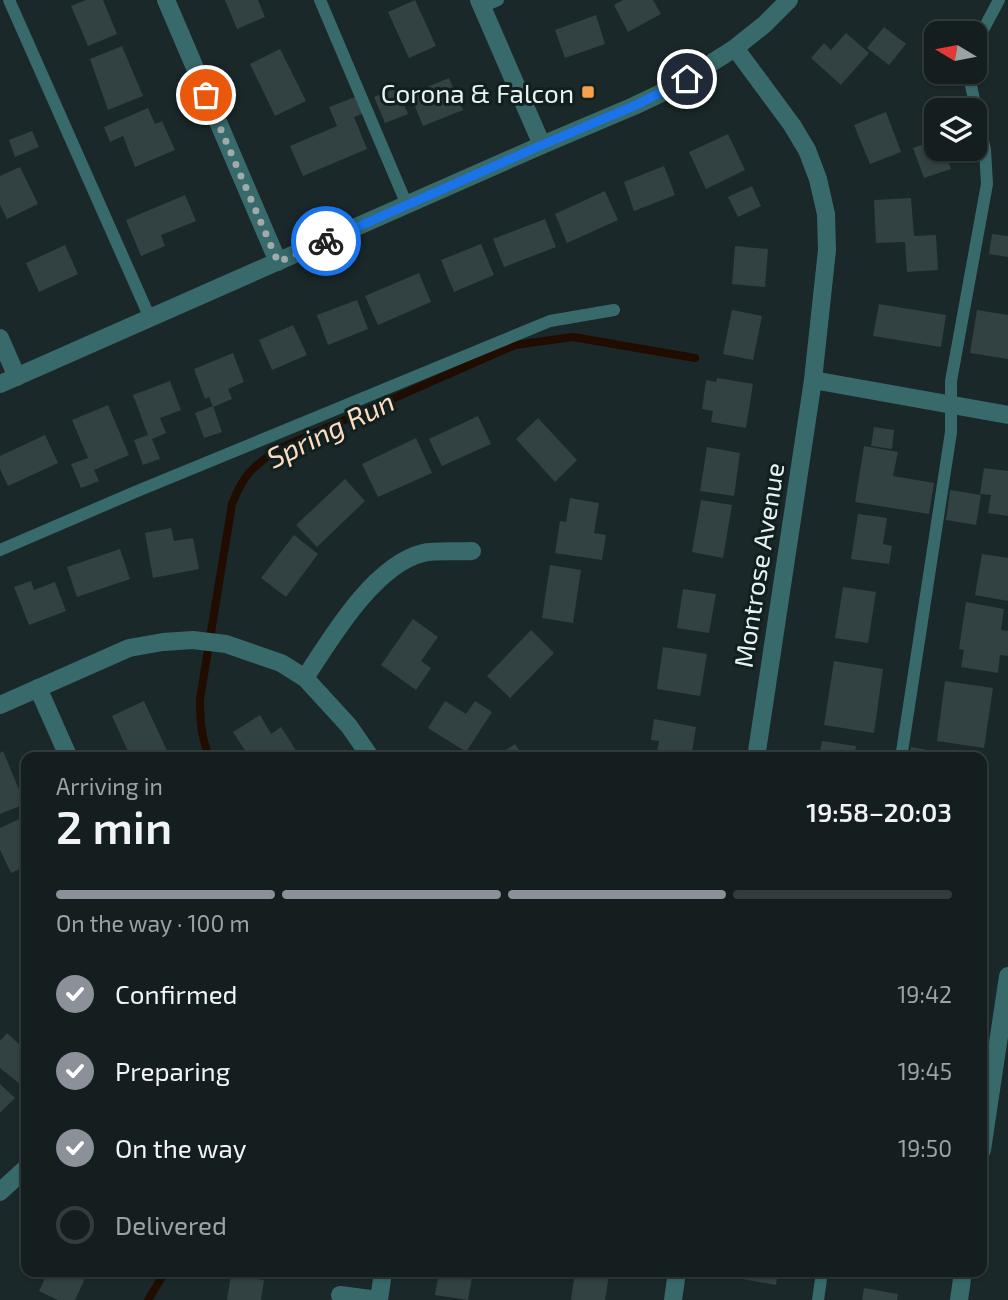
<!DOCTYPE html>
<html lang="en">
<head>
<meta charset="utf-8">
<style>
	body { margin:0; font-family:"Exo 2",sans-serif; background:#1d2728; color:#f1f3f6; height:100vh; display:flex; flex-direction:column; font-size:26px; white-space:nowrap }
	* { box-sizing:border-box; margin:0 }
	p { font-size:23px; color:#9da2a4 }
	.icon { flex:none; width:38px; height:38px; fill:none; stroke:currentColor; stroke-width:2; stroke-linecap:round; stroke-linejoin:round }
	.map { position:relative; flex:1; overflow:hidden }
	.panel { position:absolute; left:21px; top:752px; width:966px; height:525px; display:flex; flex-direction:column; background:#141e1f; border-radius:14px; box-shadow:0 2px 5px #0004,0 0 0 2px #333c3d }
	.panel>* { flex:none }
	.needle { width:46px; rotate:280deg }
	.buttons { position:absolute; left:924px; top:21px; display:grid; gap:14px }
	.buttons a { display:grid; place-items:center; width:63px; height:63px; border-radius:14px; background:#141e1f; box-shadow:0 2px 5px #0004,0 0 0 2px #333c3d; font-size:35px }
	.pin { position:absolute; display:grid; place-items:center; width:60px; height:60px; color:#fff; margin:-30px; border:4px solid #fff; border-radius:50%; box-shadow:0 2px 7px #0007 }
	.courier { position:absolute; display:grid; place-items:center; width:70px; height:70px; margin:-35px; border:5px solid #1a73e8; border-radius:50%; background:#fff; color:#222; box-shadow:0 2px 9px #0007 }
	.headline em { font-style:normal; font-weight:600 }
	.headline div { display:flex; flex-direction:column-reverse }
	.headline { display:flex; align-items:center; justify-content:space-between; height:119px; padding:0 35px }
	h1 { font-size:46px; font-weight:600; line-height:52px }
	.bar { display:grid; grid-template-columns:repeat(4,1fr); gap:10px 7px; align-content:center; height:84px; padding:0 35px }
	.bar i { height:9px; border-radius:5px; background:#333c3d }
	.bar .selected { background:#8c9099 }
	.bar p { grid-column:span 4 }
	ol { padding:0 35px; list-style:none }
	li { display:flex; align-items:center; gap:21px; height:77px }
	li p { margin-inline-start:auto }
	li .icon { padding:7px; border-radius:50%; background:#8c9099; color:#fff; stroke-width:4 }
	li:last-child { color:#9da2a4 }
	li i { width:38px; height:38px; border:4px solid #333c3d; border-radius:50% }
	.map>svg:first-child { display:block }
</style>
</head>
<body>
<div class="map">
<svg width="1008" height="1300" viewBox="0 0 1008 1300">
	<rect width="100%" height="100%" fill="#1a2829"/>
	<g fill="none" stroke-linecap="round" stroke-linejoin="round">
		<!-- stream -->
		<g stroke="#200c00" stroke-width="8">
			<path d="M210,758C201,738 200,720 200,699L232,504C244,474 251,469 276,450L515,345L573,337L695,358"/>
			<polyline points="148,1300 165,1272"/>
		</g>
	</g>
	<!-- building -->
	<g fill="#324141">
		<polygon points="86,0 103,0 117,34 88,46 71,6"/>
		<polygon points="225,0 258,0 265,17 237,29"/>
		<polygon points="415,0 436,46 409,58 388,12"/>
		<polygon points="623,0 653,0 661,14 628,32 614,5"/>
		<polygon points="596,15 605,44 565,58 555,30"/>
		<polygon points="884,27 906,44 889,65 867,48"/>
		<polygon points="846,33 869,53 841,85 811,58 824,43 831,50"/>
		<polygon points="122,46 143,96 108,110 90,59"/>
		<polygon points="280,49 306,101 275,116 250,64"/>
		<polygon points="449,78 463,110 423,126 410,94"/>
		<polygon points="397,88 408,114 385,123 374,97"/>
		<polygon points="355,97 362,114 354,117 367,149 303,176 290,146 337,126 329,107"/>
		<polygon points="148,108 155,124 162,121 175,150 135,167 123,136 110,142 104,127"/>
		<polygon points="886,112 901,152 870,164 854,125"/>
		<polygon points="32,131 39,147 15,157 9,140"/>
		<polygon points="728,134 745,170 706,189 689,152"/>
		<polygon points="936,140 936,149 944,149 951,169 924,178 913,148"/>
		<polygon points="664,166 675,195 634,211 624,182"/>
		<polygon points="20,167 38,204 7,219 0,205 0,176"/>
		<polygon points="752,186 761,206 738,217 728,197"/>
		<polygon points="605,191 618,220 567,243 555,214"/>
		<polygon points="185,195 196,221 161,235 165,246 141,256 126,220"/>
		<polygon points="911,198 914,236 936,235 938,270 907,272 905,242 876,243 874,200"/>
		<polygon points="545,219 556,247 504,267 493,239"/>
		<polygon points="992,234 1008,236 1008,257 989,254"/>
		<polygon points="481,244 494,275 454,292 441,260"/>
		<polygon points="65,245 78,274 39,292 26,263"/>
		<polygon points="735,246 768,249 765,287 732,284"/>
		<polygon points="419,273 431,302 378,325 365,296"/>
		<polygon points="357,300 368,329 328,345 317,315"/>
		<polygon points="879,304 946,315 941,347 873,336"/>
		<polygon points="732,310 762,316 753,360 723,354"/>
		<polygon points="977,310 1008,315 1008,359 970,353"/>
		<polygon points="293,325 307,355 272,370 259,340"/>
		<polygon points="233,353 244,382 228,389 232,399 213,407 209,397 205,399 194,369"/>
		<polygon points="717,378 753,384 746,428 711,422 713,411 702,409 706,380 716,382"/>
		<polygon points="170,381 181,410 160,418 166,433 152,439 160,459 143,465 134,440 148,435 133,395"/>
		<polygon points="108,405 129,455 94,470 99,481 81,488 71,464 88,458 72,420"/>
		<polygon points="213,406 222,432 204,438 195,413"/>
		<polygon points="478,416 491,444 442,466 429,439"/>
		<polygon points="538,418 577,460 555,482 516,439"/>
		<polygon points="874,427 894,430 892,449 871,446"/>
		<polygon points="45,435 58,463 8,486 0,469 0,456"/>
		<polygon points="416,438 432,473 378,497 362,464"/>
		<polygon points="864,446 898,452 893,476 934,483 929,514 855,502"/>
		<polygon points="707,447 740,453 734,496 700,491"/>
		<polygon points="984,468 1008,471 1008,516 988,513 991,495 980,494"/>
		<polygon points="345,479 365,501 317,547 296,525"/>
		<polygon points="950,490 981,495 976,525 946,520"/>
		<polygon points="570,498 599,503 594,533 606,535 602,560 555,553 560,521 566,522"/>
		<polygon points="701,500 732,505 723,558 692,552"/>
		<polygon points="858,514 887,518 883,544 892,546 889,564 851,559"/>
		<polygon points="171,528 174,541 193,538 199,569 153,578 145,533"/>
		<polygon points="294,535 318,554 286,597 261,578"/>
		<polygon points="120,549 130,579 77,597 67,567"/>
		<polygon points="982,554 1008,558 1008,601 975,595"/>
		<polygon points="550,565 581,570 573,623 542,618"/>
		<polygon points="31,581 34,590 55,582 66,611 29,625 14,587"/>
		<polygon points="843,587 876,592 868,643 835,638"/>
		<polygon points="683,589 716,594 709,633 677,628"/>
		<polygon points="966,602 1004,609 1001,630 1008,631 1008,656 1000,655 998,673 961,667 964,650 959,649"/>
		<polygon points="413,619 438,637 421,661 431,668 416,690 381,665"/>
		<polygon points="531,630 554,653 510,698 487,676"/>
		<polygon points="663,647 707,654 700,696 657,689"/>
		<polygon points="834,661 883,669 874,733 824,725"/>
		<polygon points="945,681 993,688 984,748 937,741"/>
		<polygon points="144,701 169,755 162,758 131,758 112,716"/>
		<polygon points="445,701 466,714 475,701 492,712 466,752 428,728"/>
		<polygon points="260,715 271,734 281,727 301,758 244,758 248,755 233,732"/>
		<polygon points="654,719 696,727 691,758 656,758 659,741 651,740"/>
		<polygon points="822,741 856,746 854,758 819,758"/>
		<polygon points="515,744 524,758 494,758"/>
		<polygon points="911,747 939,752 938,758 909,758"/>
		<polygon points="3,751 25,804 0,814 0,753"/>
		<polygon points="26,816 26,866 11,873 0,850 0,828"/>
		<polygon points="7,1033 21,1046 26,1040 26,1089 0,1068 0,1041"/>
		<polygon points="0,1084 15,1098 0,1113"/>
		<polygon points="48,1272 88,1272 75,1300 58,1300 39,1291"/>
		<polygon points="439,1272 473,1272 468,1300 435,1295"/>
		<polygon points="575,1272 609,1275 605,1300 571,1300"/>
		<polygon points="743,1272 778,1272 776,1285 742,1279"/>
		<polygon points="231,1275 264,1280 261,1300 227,1300"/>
		<polygon points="864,1288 898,1294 897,1300 862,1300"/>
	</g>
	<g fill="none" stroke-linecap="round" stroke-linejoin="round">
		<!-- lane -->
		<g stroke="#386a6b" stroke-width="12">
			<polyline points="9,0 150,318"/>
			<polyline points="320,0 407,205"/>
			<polyline points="482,7 498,0"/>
			<polyline points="975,45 999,0"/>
			<polyline points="0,550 135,492 550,321 614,310"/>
			<polyline points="901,758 951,432 951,381 987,184 985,150 970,81 970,72"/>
			<polyline points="818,1300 822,1272"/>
		</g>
		<!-- street -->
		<g stroke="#386a6b" stroke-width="18">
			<polyline points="166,0 278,262"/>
			<polyline points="479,0 542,145"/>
			<polyline points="735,48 792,125 807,150 818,179 826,214 827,250 813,380 756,758"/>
			<polyline points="0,338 17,377"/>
			<polyline points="813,380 1008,415"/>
			<polyline points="0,384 542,145 634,106 672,88 735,48 765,24 789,0"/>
			<path d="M305,678C331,638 374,565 423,553C435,550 459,552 472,551"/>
			<polyline points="38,688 69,758"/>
			<polyline points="0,705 129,648 163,642 193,640 226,644 281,663 305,678 349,726 371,758"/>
			<polyline points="982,1150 1008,976"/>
			<polyline points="0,1192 26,1168"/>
			<polyline points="340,1295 378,1300"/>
			<polyline points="379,1300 383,1272"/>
			<polyline points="673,1300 677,1272"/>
			<polyline points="959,1300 963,1272"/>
		</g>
	</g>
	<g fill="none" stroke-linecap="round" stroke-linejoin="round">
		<!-- done -->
		<polyline stroke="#a1abac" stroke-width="7" stroke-dasharray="0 12.6" points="206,95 278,262 326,241"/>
		<!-- route -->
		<polyline stroke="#1a73e8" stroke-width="9" points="326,241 542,145 634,106 687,79"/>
	</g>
	<!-- markers -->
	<rect fill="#f8a14a" stroke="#111f1f" stroke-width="2.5" x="581" y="85" width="14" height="14" rx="3.5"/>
	<g text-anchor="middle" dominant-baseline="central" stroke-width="6" stroke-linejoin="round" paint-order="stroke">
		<!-- poi labels -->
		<g font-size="26" fill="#e9f2f2" stroke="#111f1f" text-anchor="end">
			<text x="574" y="92">Corona &amp; Falcon</text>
		</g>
		<!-- street labels -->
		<g font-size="26" fill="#e9f2f2" stroke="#111f1f">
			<text transform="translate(758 565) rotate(-81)">Montrose Avenue</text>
		</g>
		<!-- water labels -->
		<g font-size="28" font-style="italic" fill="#fedcc0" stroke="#111f1f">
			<text transform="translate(330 429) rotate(-26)">Spring Run</text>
		</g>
	</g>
</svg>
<div class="buttons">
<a><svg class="needle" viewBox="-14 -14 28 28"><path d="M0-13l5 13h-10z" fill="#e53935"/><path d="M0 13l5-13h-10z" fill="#9da2a4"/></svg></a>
<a><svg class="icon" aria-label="layers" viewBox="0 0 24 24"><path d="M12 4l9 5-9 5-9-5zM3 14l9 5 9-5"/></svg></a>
</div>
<div class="pin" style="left:206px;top:95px;background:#ea580c"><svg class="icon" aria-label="bag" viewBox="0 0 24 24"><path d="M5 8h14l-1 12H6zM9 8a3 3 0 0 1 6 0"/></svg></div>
<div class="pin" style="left:687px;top:79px;background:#1f2937"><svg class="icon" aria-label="home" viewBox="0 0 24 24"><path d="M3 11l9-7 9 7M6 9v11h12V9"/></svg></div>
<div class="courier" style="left:326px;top:241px"><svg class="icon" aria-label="bike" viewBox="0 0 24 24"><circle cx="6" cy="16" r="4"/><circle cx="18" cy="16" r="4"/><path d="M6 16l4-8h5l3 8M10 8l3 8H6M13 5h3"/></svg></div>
<section class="panel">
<div class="headline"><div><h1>2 min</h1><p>Arriving in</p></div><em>19:58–20:03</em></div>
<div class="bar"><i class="selected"></i><i class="selected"></i><i class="selected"></i><i></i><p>On the way · 100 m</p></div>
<ol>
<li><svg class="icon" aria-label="check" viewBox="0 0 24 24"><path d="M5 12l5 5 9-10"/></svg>Confirmed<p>19:42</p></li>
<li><svg class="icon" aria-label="check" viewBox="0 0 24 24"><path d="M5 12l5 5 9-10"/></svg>Preparing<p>19:45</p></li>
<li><svg class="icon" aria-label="check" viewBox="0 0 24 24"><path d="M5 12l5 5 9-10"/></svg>On the way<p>19:50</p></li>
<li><i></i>Delivered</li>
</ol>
</section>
</div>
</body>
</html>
